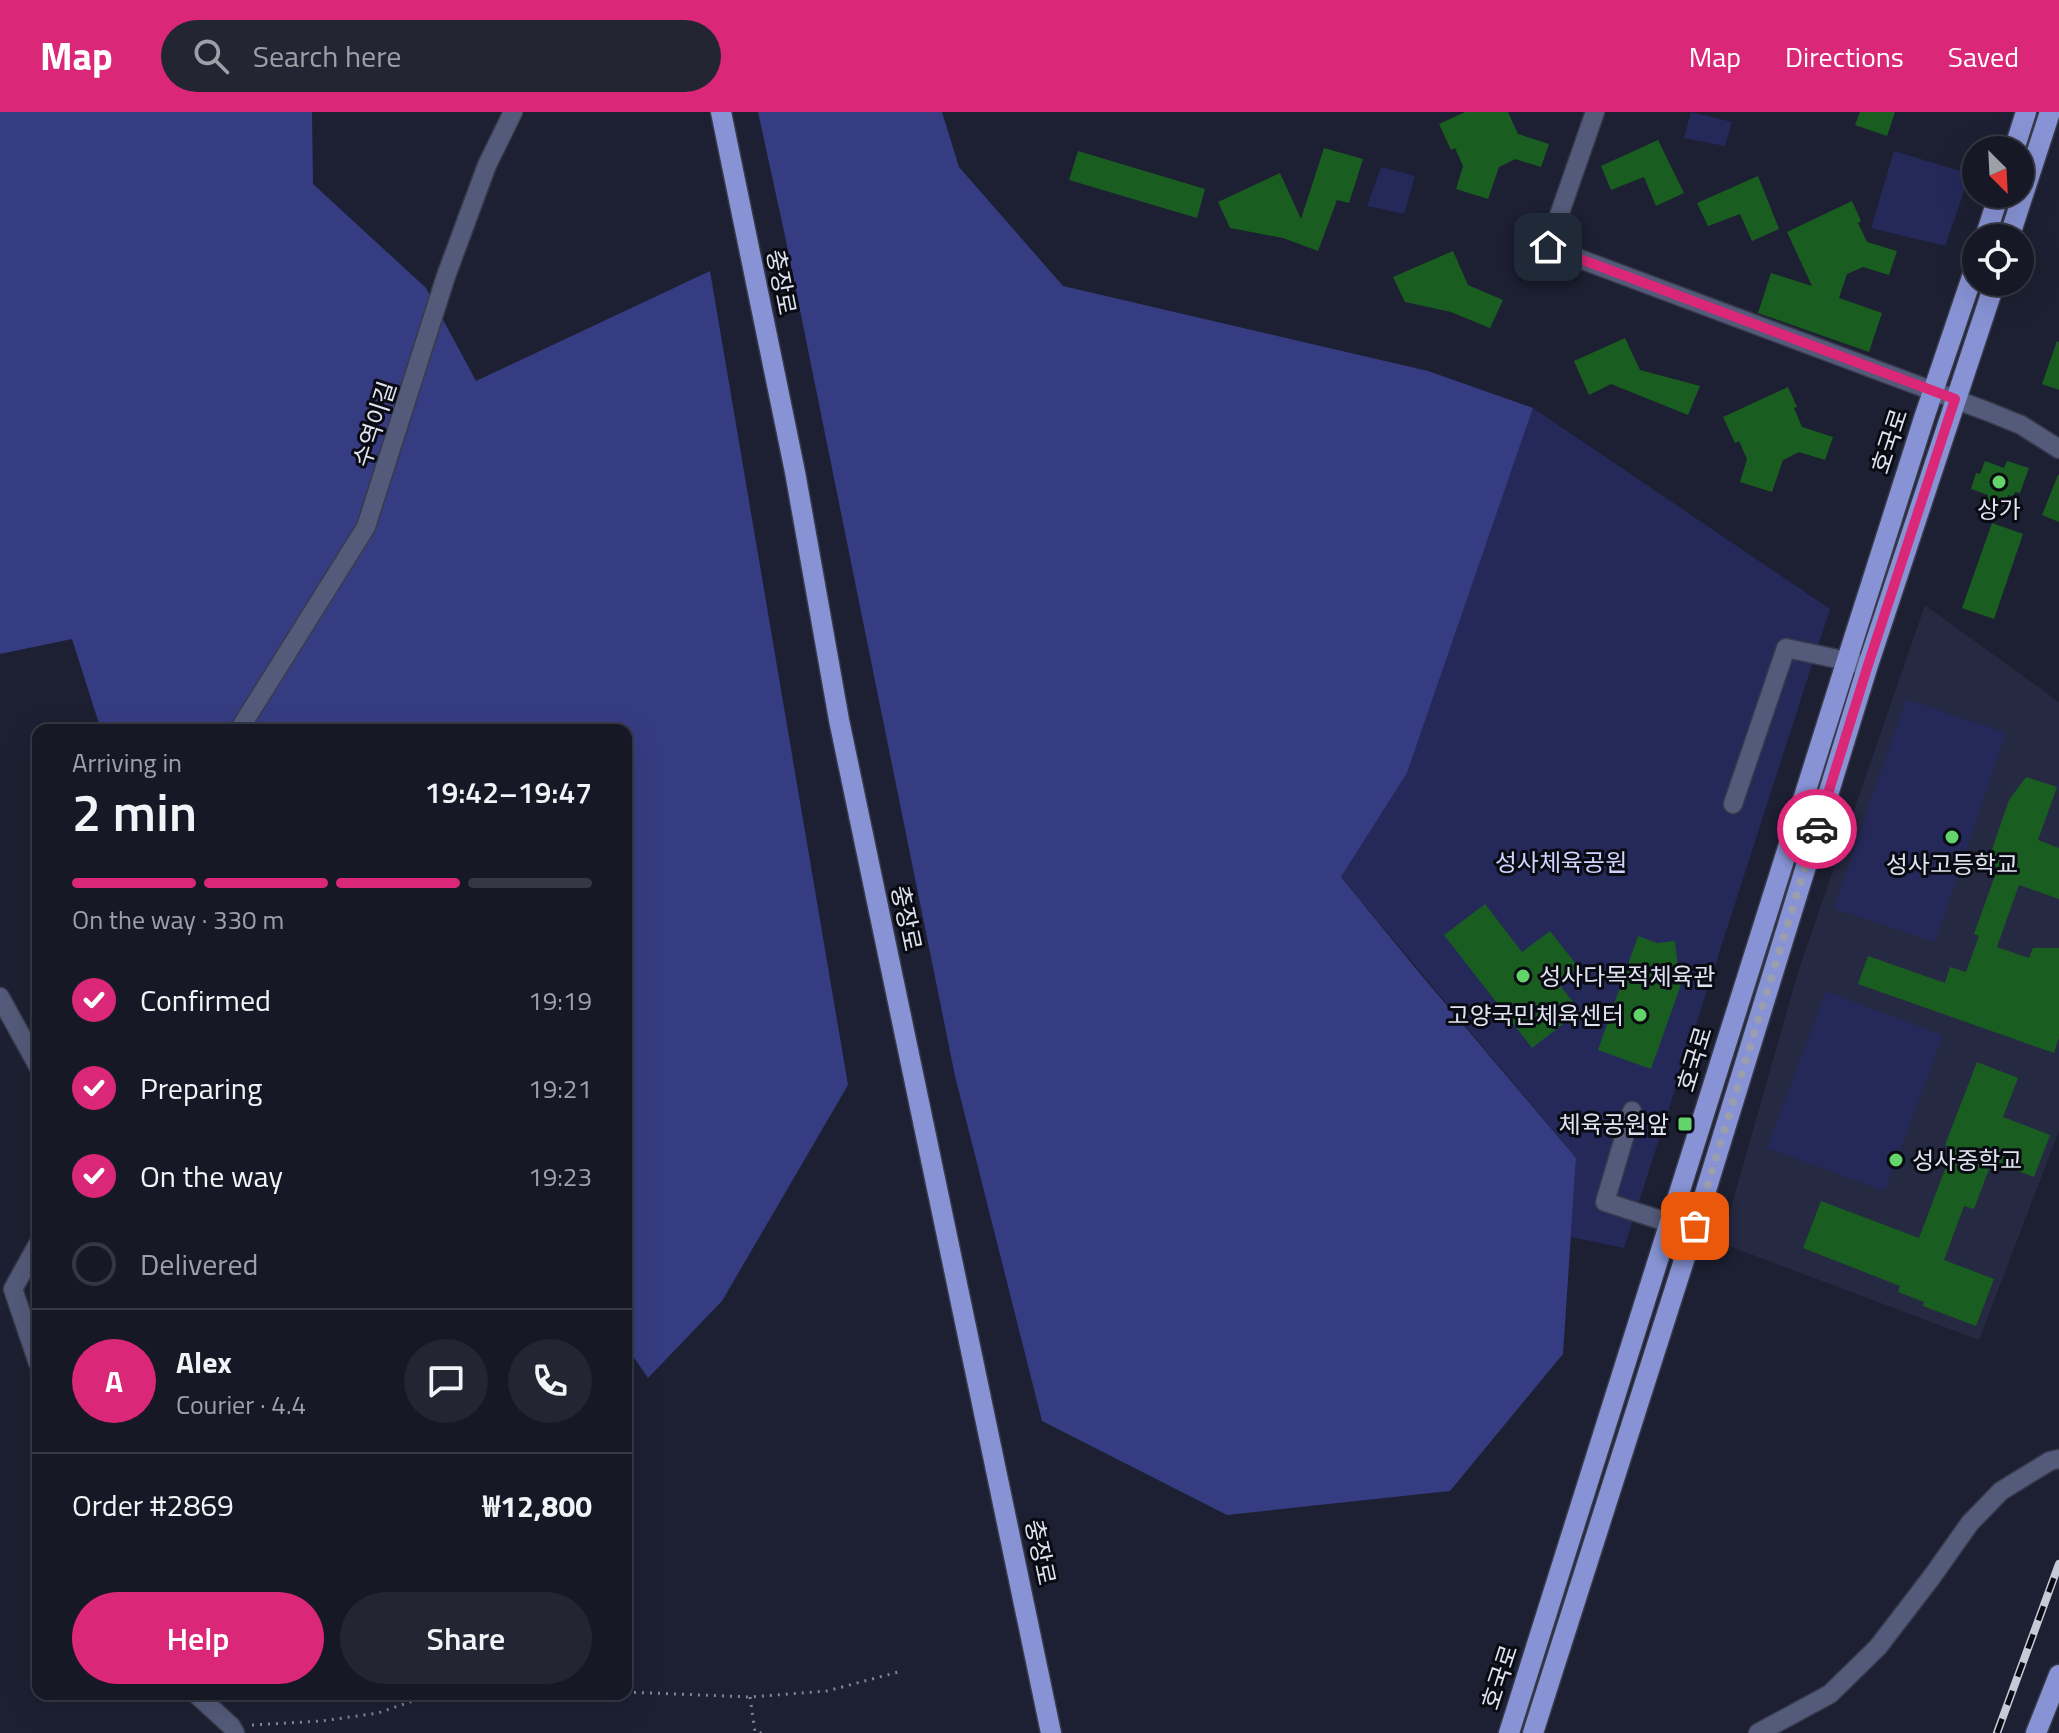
<!DOCTYPE html>
<html lang="en">
<head>
<meta charset="utf-8">
<style>
	body { margin:0; font-family:"Titillium Web","Noto Sans KR",sans-serif; background:#232532; color:#f1f3f6; height:100vh; display:flex; flex-direction:column; font-size:30px; white-space:nowrap }
	* { box-sizing:border-box; margin:0 }
	p { font-size:26px; color:#9ea0a7 }
	.icon { flex:none; width:44px; height:44px; fill:none; stroke:currentColor; stroke-width:2; stroke-linecap:round; stroke-linejoin:round }
	.map { position:relative; flex:1; overflow:hidden }
	.panel { position:absolute; left:32px; top:612px; width:600px; height:976px; display:flex; flex-direction:column; background:#161826; border-radius:16px; box-shadow:0 8px 32px #0002,0 0 0 2px #353743 }
	.panel>* { flex:none }
	.needle { width:52px; rotate:156deg }
	.tools { position:absolute; left:1962px; top:24px; display:grid; gap:16px }
	.tools a { display:grid; place-items:center; width:72px; height:72px; border-radius:50%; background:#161826; box-shadow:0 8px 32px #0002,0 0 0 2px #353743; font-size:40px }
	.pin { position:absolute; display:grid; place-items:center; width:68px; height:68px; color:#fff; margin:-34px; border-radius:16px; box-shadow:0 4px 12px #0006 }
	.courier { position:absolute; display:grid; place-items:center; width:80px; height:80px; margin:-40px; border:6px solid #db2777; border-radius:50%; background:#fff; color:#222; box-shadow:0 2px 10px #0007 }
	.headline em { font-style:normal; font-weight:600 }
	.headline div { display:flex; flex-direction:column-reverse }
	.headline { display:flex; align-items:center; justify-content:space-between; height:136px; padding:0 40px }
	h1 { font-size:52px; font-weight:600; line-height:60px }
	.bar { display:grid; grid-template-columns:repeat(4,1fr); gap:12px 8px; align-content:center; height:96px; padding:0 40px }
	.bar i { height:10px; border-radius:6px; background:#353743 }
	.bar .selected { background:#db2777 }
	.bar p { grid-column:span 4 }
	.line { display:flex; align-items:center; gap:20px; padding:0 40px; border-top:2px solid #353743 }
	.line div { flex:1 }
	.round { display:grid; place-items:center; flex:none; width:84px; height:84px; border-radius:42px; background:#232532 }
	ol { padding:0 40px; list-style:none }
	li { display:flex; align-items:center; gap:24px; height:88px }
	li p { margin-inline-start:auto }
	li .icon { padding:8px; border-radius:50%; background:#db2777; color:#fff; stroke-width:4 }
	li:last-child { color:#9ea0a7 }
	li i { width:44px; height:44px; border:4px solid #353743; border-radius:50% }
	.cta { display:flex; gap:16px; margin-top:auto; padding:16px 40px }
	.cta a { flex:1; height:92px; border-radius:48px; background:#db2777; color:#fff; font-size:32px; font-weight:600; line-height:92px; text-align:center }
	.cta a+a { background:#232532; color:#f1f3f6 }
	header { display:flex; align-items:center; gap:48px; box-sizing:border-box; height:112px; padding:0 40px; background:#db2777; color:#fff }
	header strong { font-size:38px }
	nav { display:flex; gap:44px; margin-inline-start:auto; font-size:28px }
	.search { width:560px; height:72px; background:#232532; display:flex; align-items:center; gap:20px; box-sizing:border-box; padding:0 28px; border-radius:44px; color:#9ea0a7; font-size:30px }
	.map>svg:first-child { display:block }
</style>
</head>
<body>
<header>
<strong>Map</strong>
<div class="search"><svg class="icon" aria-label="search" viewBox="0 0 24 24"><circle cx="10" cy="10" r="6"/><path d="M15 15l6 6"/></svg>Search here</div>
<nav><a>Map</a><a>Directions</a><a>Saved</a></nav>
</header>
<div class="map">
<svg width="2059" height="1621" viewBox="0 0 2059 1621">
	<rect width="100%" height="100%" fill="#1d2032"/>
	<!-- built -->
	<polygon fill="#252941" points="1925,493 2059,590 2059,1019 1979,1228 1721,1131 1798,860"/>
	<!-- green -->
	<g fill="#242959">
		<polygon points="1691,0 1732,10 1725,34 1684,26"/>
		<polygon points="1894,39 1970,62 1945,134 1871,116"/>
		<polygon points="1381,55 1415,64 1404,102 1367,94"/>
		<polygon points="1533,296 1830,497 1624,1136 1571,1125 1576,1046 1341,765 1407,661"/>
		<polygon points="1906,587 2006,621 1935,830 1834,796"/>
		<polygon points="1826,879 1943,923 1885,1079 1767,1036"/>
	</g>
	<!-- forest -->
	<g fill="#363c81">
		<polygon points="0,0 312,0 313,72 426,176 476,269 710,159 848,973 722,1189 648,1266 626,1234 626,618 101,618 72,527 0,542"/>
		<polygon points="758,0 942,0 959,55 1063,174 1428,259 1533,296 1407,661 1341,765 1417,858 1576,1046 1563,1242 1450,1379 1227,1403 1042,1309 955,964 785,124"/>
	</g>
	<!-- building -->
	<g fill="#1a5d21">
		<polygon points="1465,0 1508,0 1518,22 1549,32 1541,55 1515,47 1499,55 1488,87 1456,77 1463,54 1455,36 1451,38 1439,12"/>
		<polygon points="1860,0 1895,0 1887,24 1855,13"/>
		<polygon points="1658,28 1684,81 1656,94 1644,65 1611,78 1601,54"/>
		<polygon points="1324,36 1363,47 1349,91 1337,88 1318,139 1283,126 1230,116 1218,90 1280,61 1301,107"/>
		<polygon points="1078,39 1205,77 1197,106 1069,68"/>
		<polygon points="1758,64 1779,117 1752,129 1740,102 1708,114 1697,91"/>
		<polygon points="1852,89 1861,109 1858,111 1867,130 1897,139 1889,163 1863,155 1847,162 1839,186 1882,201 1869,240 1758,201 1771,161 1812,174 1787,120"/>
		<polygon points="1453,139 1468,173 1503,188 1490,216 1451,200 1405,190 1393,165"/>
		<polygon points="1625,226 1640,258 1700,274 1688,303 1611,272 1589,283 1574,249"/>
		<polygon points="2057,229 2059,230 2059,278 2042,272"/>
		<polygon points="1788,275 1797,295 1794,296 1802,315 1833,325 1825,348 1799,340 1783,348 1772,380 1740,370 1747,347 1739,329 1735,331 1723,305"/>
		<polygon points="1985,349 2004,356 2007,349 2029,356 2020,381 2015,380 2013,384 2008,383 2004,394 1986,388 1988,383 1971,377 1976,361 1980,362"/>
		<polygon points="2058,363 2059,363 2059,410 2042,403"/>
		<polygon points="1992,411 2023,422 1994,507 1962,496"/>
		<polygon points="2026,665 2057,675 2038,728 2059,736 2059,787 2019,773 1997,835 2029,846 2033,836 2059,836 2059,926 2054,941 1858,872 1868,844 1945,871 1950,855 1966,860 1979,824 1974,822 1998,755 1987,752 2009,688"/>
		<polygon points="1485,792 1522,840 1550,819 1579,856 1559,872 1580,899 1532,936 1444,823"/>
		<polygon points="1638,824 1657,831 1675,829 1679,866 1683,867 1651,957 1598,938"/>
		<polygon points="1977,950 2018,966 2003,1005 2050,1023 2034,1065 1992,1049 1974,1097 1964,1094 1944,1148 1994,1167 1976,1214 1923,1194 1924,1190 1898,1180 1900,1174 1803,1136 1821,1089 1919,1126 1953,1036 1945,1033"/>
	</g>
	<g fill="none" stroke-linecap="round" stroke-linejoin="round">
		<defs>
			<g id="minor">
				<polyline points="1595,0 1548,135 1989,300 2021,313 2059,337"/>
				<polyline points="239,618 366,415 446,164 487,53 513,0"/>
				<polyline points="1733,692 1786,536 1861,552"/>
				<polyline points="0,885 38,954"/>
				<polyline points="1632,999 1605,1090 1670,1111 1695,1114"/>
				<polyline points="38,1132 13,1177 38,1251"/>
				<polyline points="196,1582 231,1614 235,1621"/>
				<polyline points="1758,1621 1830,1582 1878,1535 1931,1466 1970,1411 2001,1379 2050,1349 2059,1347"/>
			</g>
			<g id="major">
				<polyline points="721,0 795,360 839,608 1051,1621"/>
				<polyline points="2014,38 2026,0"/>
				<polyline points="1985,126 1999,82"/>
				<polyline points="2009,126 2050,0"/>
				<polyline points="1509,1621 1854,526 1924,306 1976,153"/>
				<polyline points="1533,1621 1695,1114 1868,553 1995,170"/>
				<polyline points="2036,1621 2059,1563"/>
			</g>
		</defs>
		<!-- minor casing -->
		<use href="#minor" stroke="#383b4c" stroke-width="21"/>
		<!-- major casing -->
		<use href="#major" stroke="#383b4c" stroke-width="23"/>
		<!-- path -->
		<g stroke="#828595" stroke-width="3" stroke-dasharray="2 6" stroke-linecap="butt">
			<polyline points="626,1580 750,1585 827,1579 902,1559"/>
			<polyline points="750,1585 755,1620 762,1621"/>
			<polyline points="252,1613 322,1609 378,1601 433,1582"/>
		</g>
		<!-- minor -->
		<use href="#minor" stroke="#545b7a" stroke-width="18"/>
		<!-- major -->
		<use href="#major" stroke="#8793d4" stroke-width="20"/>
		<defs>
			<polyline id="rail" points="1997,1621 2059,1452"/>
		</defs>
		<!-- rail casing -->
		<use href="#rail" stroke="#c6c9d6" stroke-width="8"/>
		<!-- rail -->
		<use href="#rail" stroke="#090a12" stroke-width="5" stroke-dasharray="15" stroke-linecap="butt"/>
	</g>
	<g fill="none" stroke-linecap="round" stroke-linejoin="round">
		<!-- done -->
		<polyline stroke="#9b9ead" stroke-width="8" stroke-dasharray="0 14.4" points="1695,1114 1817,717"/>
		<!-- route -->
		<polyline stroke="#db2777" stroke-width="10" points="1548,135 1955,287 1868,553 1817,717"/>
	</g>
	<!-- markers -->
	<g fill="#62d469" stroke="#090a12" stroke-width="3">
		<circle cx="1999" cy="370" r="8"/>
		<circle cx="1952" cy="725" r="8"/>
		<circle cx="1523" cy="864" r="8"/>
		<circle cx="1640" cy="903" r="8"/>
		<rect x="1677" y="1004" width="16" height="16" rx="4"/>
		<circle cx="1896" cy="1048" r="8"/>
	</g>
	<g text-anchor="middle" dominant-baseline="central" stroke-width="6" stroke-linejoin="round" paint-order="stroke">
		<!-- street labels -->
		<g font-size="24" fill="#dfe2ef" stroke="#090a12">
			<text transform="translate(782 170) rotate(79)">충장로</text>
			<text transform="translate(374 312) rotate(-72)">수역이길</text>
			<text transform="translate(1889 329) rotate(-72)">호국로</text>
			<text transform="translate(907 806) rotate(78)">충장로</text>
			<text transform="translate(1694 947) rotate(-73)">호국로</text>
			<text transform="translate(1041 1440) rotate(78)">충장로</text>
			<text transform="translate(1499 1565) rotate(-72)">호국로</text>
		</g>
		<!-- poi labels -->
		<g font-size="24" fill="#dfe2ef" stroke="#090a12">
			<text x="1999" y="397">상가</text>
			<text x="1952" y="752">성사고등학교</text>
			<text x="1539" y="864" text-anchor="start">성사다목적체육관</text>
			<text x="1624" y="903" text-anchor="end">고양국민체육센터</text>
			<text x="1669" y="1012" text-anchor="end">체육공원앞</text>
			<text x="1912" y="1048" text-anchor="start">성사중학교</text>
		</g>
		<!-- park labels -->
		<g font-size="24" fill="#cdd5ff" stroke="#090a12">
			<text x="1561" y="750">성사체육공원</text>
		</g>
	</g>
</svg>
<div class="tools">
<a><svg class="needle" viewBox="-14 -14 28 28"><path d="M0-13l5 13h-10z" fill="#e53935"/><path d="M0 13l5-13h-10z" fill="#9ea0a7"/></svg></a>
<a><svg class="icon" aria-label="locate" viewBox="0 0 24 24"><circle cx="12" cy="12" r="6"/><path d="M12 2v4M12 18v4M2 12h4M18 12h4"/></svg></a>
</div>
<div class="pin" style="left:1695px;top:1114px;background:#ea580c"><svg class="icon" aria-label="bag" viewBox="0 0 24 24"><path d="M5 8h14l-1 12H6zM9 8a3 3 0 0 1 6 0"/></svg></div>
<div class="pin" style="left:1548px;top:135px;background:#1f2937"><svg class="icon" aria-label="home" viewBox="0 0 24 24"><path d="M3 11l9-7 9 7M6 9v11h12V9"/></svg></div>
<div class="courier" style="left:1817px;top:717px"><svg class="icon" aria-label="car" viewBox="0 0 24 24"><path d="M5 17H2v-5l4-1 3-4h7l3 4 3 1v5h-3M9 17h6M6 11h13"/><circle cx="7" cy="17" r="2"/><circle cx="17" cy="17" r="2"/></svg></div>
<section class="panel">
<div class="headline"><div><h1>2 min</h1><p>Arriving in</p></div><em>19:42–19:47</em></div>
<div class="bar"><i class="selected"></i><i class="selected"></i><i class="selected"></i><i></i><p>On the way · 330 m</p></div>
<ol>
<li><svg class="icon" aria-label="check" viewBox="0 0 24 24"><path d="M5 12l5 5 9-10"/></svg>Confirmed<p>19:19</p></li>
<li><svg class="icon" aria-label="check" viewBox="0 0 24 24"><path d="M5 12l5 5 9-10"/></svg>Preparing<p>19:21</p></li>
<li><svg class="icon" aria-label="check" viewBox="0 0 24 24"><path d="M5 12l5 5 9-10"/></svg>On the way<p>19:23</p></li>
<li><i></i>Delivered</li>
</ol>
<div class="line" style="height:144px"><b class="round" style="background:#db2777;color:#fff">A</b><div><b>Alex</b><p>Courier · 4.4</p></div><a class="round"><svg class="icon" aria-label="chat" viewBox="0 0 24 24"><path d="M4 5h16v11H9l-5 4z"/></svg></a><a class="round"><svg class="icon" aria-label="phone" viewBox="0 0 24 24"><path d="M5 4h4l2 5-3 2q2 4 5 5l2-3 5 2v4C11 20 4 13 5 4z"/></svg></a></div>
<div class="line" style="height:104px"><div>Order #2869</div><b>₩12,800</b></div>
<div class="cta"><a>Help</a><a>Share</a></div>
</section>
</div>
</body>
</html>
